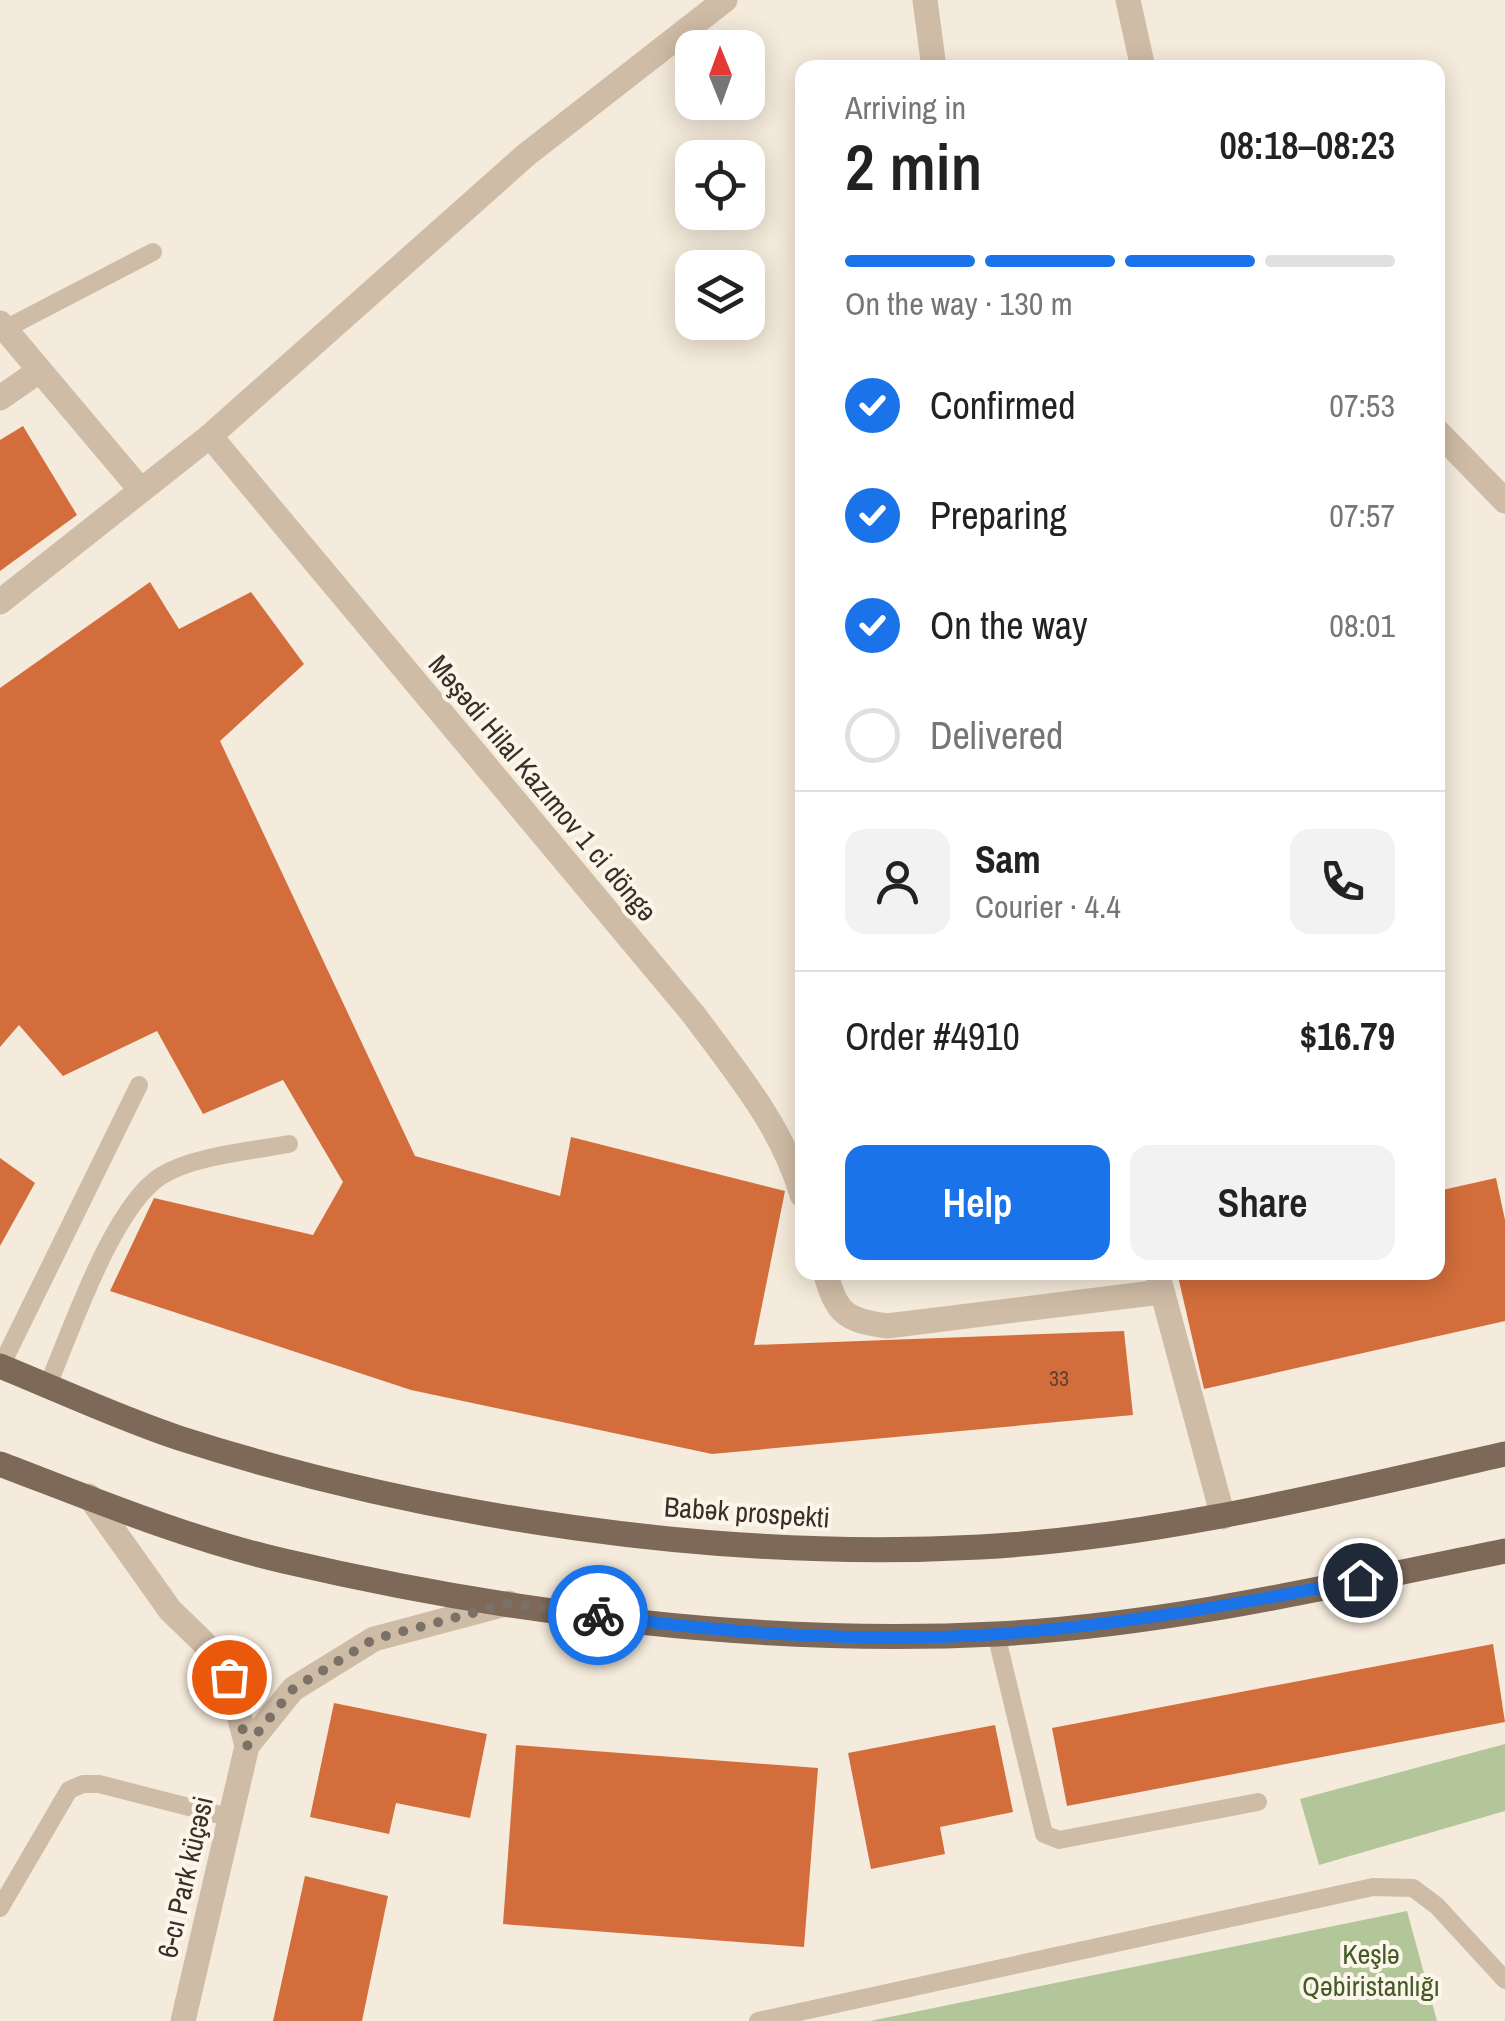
<!DOCTYPE html>
<html lang="en">
<head>
<meta charset="utf-8">
<style>
	body { margin:0; font-family:"Archivo Narrow",sans-serif; background:#f2f2f2; color:#222; height:100vh; display:flex; flex-direction:column; font-size:38px; white-space:nowrap }
	* { box-sizing:border-box; margin:0 }
	p { font-size:32px; color:#767676 }
	.icon { flex:none; width:55px; height:55px; fill:none; stroke:currentColor; stroke-width:2; stroke-linecap:round; stroke-linejoin:round }
	.map { position:relative; flex:1; overflow:hidden }
	.sheet { position:absolute; left:795px; top:60px; width:650px; height:1220px; display:flex; flex-direction:column; background:#fff; border-radius:20px; box-shadow:0 5px 25px #0003 }
	.sheet>* { flex:none }
	.needle { width:65px; rotate:359deg }
	.tools { position:absolute; left:675px; top:30px; display:grid; gap:20px }
	.tools a { display:grid; place-items:center; width:90px; height:90px; border-radius:20px; background:#fff; box-shadow:0 5px 25px #0003; font-size:50px }
	.pin { position:absolute; display:grid; place-items:center; width:85px; height:85px; color:#fff; margin:-42px; border:5px solid #fff; border-radius:50%; box-shadow:0 2px 10px #0007 }
	.courier { position:absolute; display:grid; place-items:center; width:100px; height:100px; margin:-50px; border:8px solid #1a73e8; border-radius:50%; background:#fff; color:#222; box-shadow:0 2px 12px #0007 }
	.head em { font-style:normal; font-weight:600 }
	.head div { display:flex; flex-direction:column-reverse }
	.head { display:flex; align-items:center; justify-content:space-between; height:170px; padding:0 50px }
	h1 { font-size:65px; font-weight:600; line-height:75px }
	.bar { display:grid; grid-template-columns:repeat(4,1fr); gap:15px 10px; align-content:center; height:120px; padding:0 50px }
	.bar i { height:12px; border-radius:8px; background:#e0e0e0 }
	.bar .on { background:#1a73e8 }
	.bar p { grid-column:span 4 }
	.line { display:flex; align-items:center; gap:25px; padding:0 50px; border-top:2px solid #e0e0e0 }
	.line div { flex:1 }
	.round { display:grid; place-items:center; flex:none; width:105px; height:105px; border-radius:20px; background:#f2f2f2 }
	ol { padding:0 50px; list-style:none }
	li { display:flex; align-items:center; gap:30px; height:110px }
	li p { margin-inline-start:auto }
	li .icon { padding:10px; border-radius:50%; background:#1a73e8; color:#fff; stroke-width:4 }
	li:last-child { color:#767676 }
	li i { width:55px; height:55px; border:5px solid #e0e0e0; border-radius:50% }
	.button { display:flex; gap:20px; margin-top:auto; padding:20px 50px }
	.button a { flex:1; height:115px; border-radius:20px; background:#1a73e8; color:#fff; font-size:40px; font-weight:600; line-height:115px; text-align:center }
	.button a+a { background:#f2f2f2; color:#222 }
	.map>svg:first-child { display:block }
</style>
</head>
<body>
<div class="map">
<svg width="1505" height="2021" viewBox="0 0 1505 2021">
	<rect width="100%" height="100%" fill="#f5ebdc"/>
	<!-- green -->
	<g fill="#b3c69a">
		<polygon points="1505,1744 1505,1811 1319,1865 1300,1799"/>
		<polygon points="1407,1911 1437,2021 870,2021"/>
	</g>
	<!-- building -->
	<g fill="#d36e3c">
		<polygon points="23,426 77,515 0,571 0,440"/>
		<polygon points="150,582 179,629 251,592 304,664 220,741 415,1156 560,1196 571,1137 785,1191 754,1345 1124,1331 1133,1415 712,1454 411,1390 110,1291 154,1198 313,1235 343,1182 283,1080 203,1114 157,1031 63,1076 19,1025 0,1047 0,688"/>
		<polygon points="0,1158 35,1183 0,1246"/>
		<polygon points="1496,1178 1505,1220 1505,1321 1204,1389 1177,1272 1438,1272 1438,1191"/>
		<polygon points="1493,1644 1505,1722 1067,1806 1052,1728"/>
		<polygon points="334,1703 487,1734 470,1818 396,1803 389,1834 310,1817"/>
		<polygon points="995,1725 1013,1812 940,1827 945,1854 871,1869 848,1753"/>
		<polygon points="516,1745 818,1768 804,1947 503,1924"/>
		<polygon points="305,1876 388,1896 362,2021 273,2021"/>
	</g>
	<g fill="none" stroke-linecap="round" stroke-linejoin="round">
		<!-- service -->
		<g stroke="#cfbca6" stroke-width="18">
			<polyline points="5,329 153,252"/>
			<polyline points="1,1366 139,1085"/>
			<path d="M48,1385C71,1331 113,1206 161,1176C193,1156 251,1151 289,1144"/>
			<polyline points="996,1634 1044,1834 1059,1840 1258,1802"/>
			<polyline points="0,1908 69,1790 83,1784 99,1784 228,1817"/>
			<polyline points="758,2021 1373,1887 1413,1888 1437,1906 1505,1980"/>
		</g>
		<!-- minor -->
		<g stroke="#cfbca6" stroke-width="25">
			<polyline points="925,0 934,68"/>
			<polyline points="1128,0 1143,68"/>
			<polyline points="0,323 139,488"/>
			<polyline points="0,398 39,371"/>
			<polyline points="1438,432 1505,501"/>
			<path d="M210,436L694,1015C736,1072 782,1126 802,1195"/>
			<polyline points="0,602 210,436 526,155 725,0"/>
			<path d="M825,1272C837,1313 844,1320 887,1326L1161,1292"/>
			<polyline points="1157,1272 1223,1517"/>
			<polyline points="89,1496 170,1610 203,1642 229,1677 247,1746"/>
			<polyline points="183,2021 247,1746 293,1689 374,1639 509,1603"/>
		</g>
		<!-- primary -->
		<g stroke="#7e6857" stroke-width="25">
			<path d="M0,1366C59,1390 119,1418 179,1438C427,1518 720,1561 980,1547C1158,1537 1332,1493 1505,1454"/>
			<path d="M0,1464C92,1499 188,1539 284,1561C511,1614 763,1646 996,1634C1168,1625 1337,1585 1505,1551"/>
		</g>
	</g>
	<g fill="none" stroke-linecap="round" stroke-linejoin="round">
		<!-- done -->
		<polyline stroke="#7b7167" stroke-width="10" stroke-dasharray="0 18" points="229,1677 247,1746 293,1689 374,1639 511,1603 598,1615"/>
		<!-- route -->
		<path stroke="#1a73e8" stroke-width="12" d="M598,1615C726,1634 871,1643 1000,1634C1121,1625 1241,1604 1360,1580"/>
	</g>
	<g text-anchor="middle" dominant-baseline="central" stroke-width="8" stroke-linejoin="round" paint-order="stroke">
		<!-- number labels -->
		<g font-size="22" fill="#603f2d">
			<text x="1059" y="1378">33</text>
		</g>
		<!-- street labels -->
		<g font-size="28" fill="#3a2f28" stroke="#fcf5e9">
			<text transform="translate(543 788) rotate(50)">Məşədi Hilal Kazımov 1 ci döngə</text>
			<text transform="translate(747 1512) rotate(4)">Babək prospekti</text>
			<text transform="translate(185 1877) rotate(-77)">6-cı Park küçəsi</text>
		</g>
		<!-- park labels -->
		<g font-size="28" fill="#445b29" stroke="#fcf5e9">
			<text x="1371" y="1954">Keşlə<tspan x="1371" dy="32">Qəbiristanlığı</tspan></text>
		</g>
	</g>
</svg>
<div class="tools">
<a><svg class="needle" viewBox="-14 -14 28 28"><path d="M0-13l5 13h-10z" fill="#e53935"/><path d="M0 13l5-13h-10z" fill="#767676"/></svg></a>
<a><svg class="icon" aria-label="locate" viewBox="0 0 24 24"><circle cx="12" cy="12" r="6"/><path d="M12 2v4M12 18v4M2 12h4M18 12h4"/></svg></a>
<a><svg class="icon" aria-label="layers" viewBox="0 0 24 24"><path d="M12 4l9 5-9 5-9-5zM3 14l9 5 9-5"/></svg></a>
</div>
<div class="pin" style="left:229px;top:1677px;background:#ea580c"><svg class="icon" aria-label="bag" viewBox="0 0 24 24"><path d="M5 8h14l-1 12H6zM9 8a3 3 0 0 1 6 0"/></svg></div>
<div class="pin" style="left:1360px;top:1580px;background:#1f2937"><svg class="icon" aria-label="home" viewBox="0 0 24 24"><path d="M3 11l9-7 9 7M6 9v11h12V9"/></svg></div>
<div class="courier" style="left:598px;top:1615px"><svg class="icon" aria-label="bike" viewBox="0 0 24 24"><circle cx="6" cy="16" r="4"/><circle cx="18" cy="16" r="4"/><path d="M6 16l4-8h5l3 8M10 8l3 8H6M13 5h3"/></svg></div>
<section class="sheet">
<div class="head"><div><h1>2 min</h1><p>Arriving in</p></div><em>08:18–08:23</em></div>
<div class="bar"><i class="on"></i><i class="on"></i><i class="on"></i><i></i><p>On the way · 130 m</p></div>
<ol>
<li><svg class="icon" aria-label="check" viewBox="0 0 24 24"><path d="M5 12l5 5 9-10"/></svg>Confirmed<p>07:53</p></li>
<li><svg class="icon" aria-label="check" viewBox="0 0 24 24"><path d="M5 12l5 5 9-10"/></svg>Preparing<p>07:57</p></li>
<li><svg class="icon" aria-label="check" viewBox="0 0 24 24"><path d="M5 12l5 5 9-10"/></svg>On the way<p>08:01</p></li>
<li><i></i>Delivered</li>
</ol>
<div class="line" style="height:180px"><a class="round"><svg class="icon" aria-label="person" viewBox="0 0 24 24"><circle cx="12" cy="8" r="4"/><path d="M4 21q1-7 8-7t8 7"/></svg></a><div><b>Sam</b><p>Courier · 4.4</p></div><a class="round"><svg class="icon" aria-label="phone" viewBox="0 0 24 24"><path d="M5 4h4l2 5-3 2q2 4 5 5l2-3 5 2v4C11 20 4 13 5 4z"/></svg></a></div>
<div class="line" style="height:130px"><div>Order #4910</div><b>$16.79</b></div>
<div class="button"><a>Help</a><a>Share</a></div>
</section>
</div>
</body>
</html>
